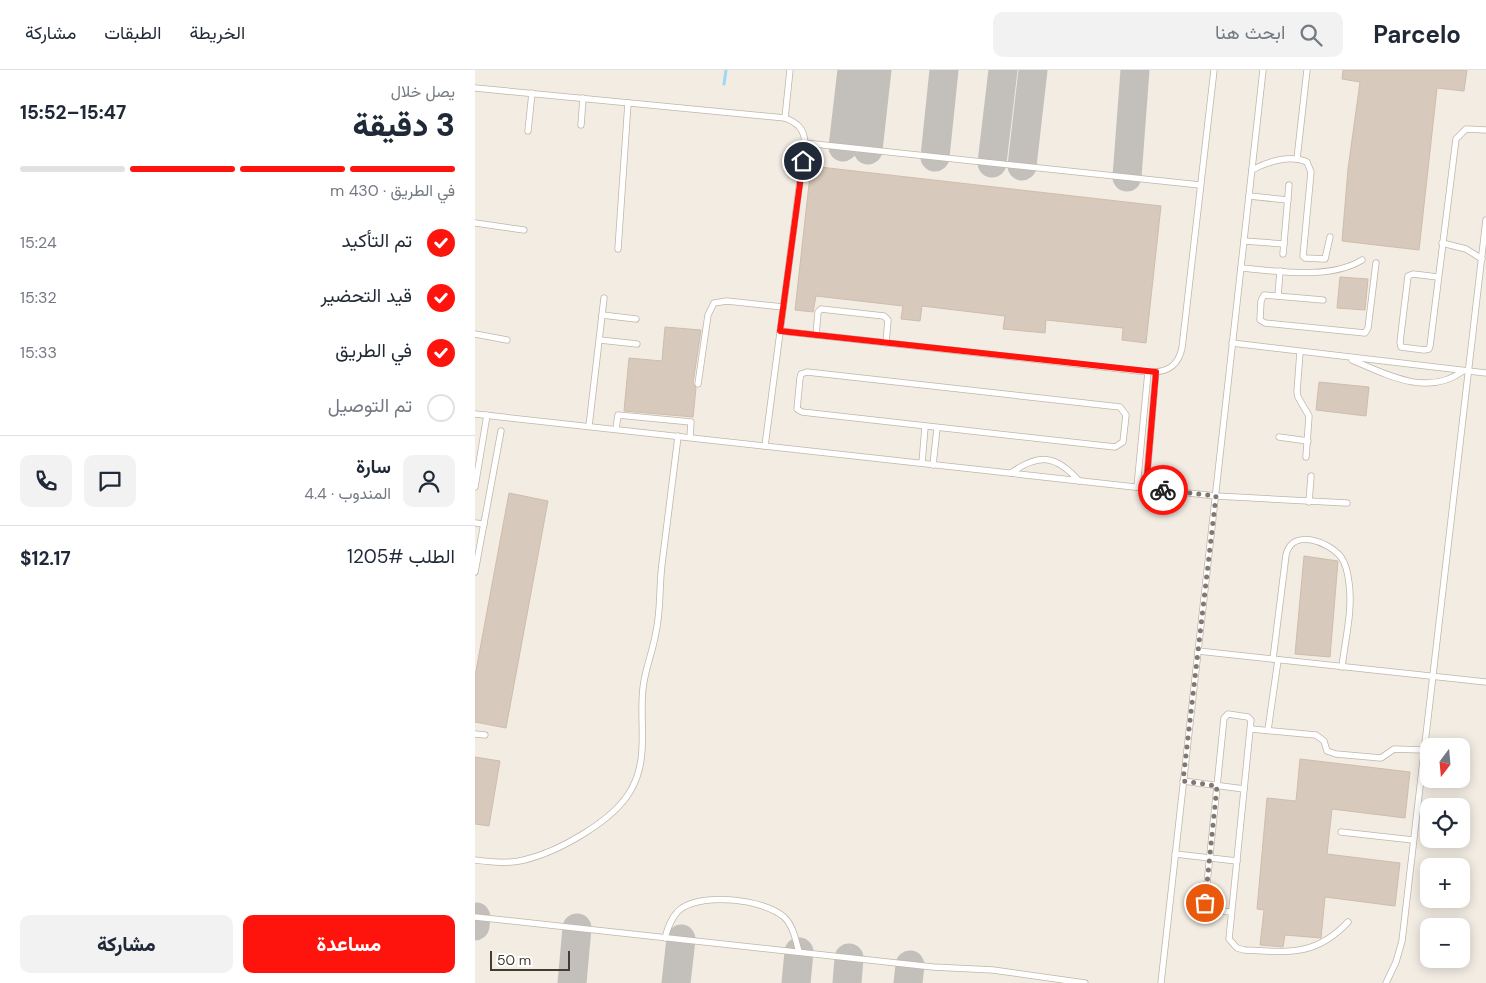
<!DOCTYPE html>
<html lang="ar">
<head>
<meta charset="utf-8">
<style>
	body { margin:0; font-family:"DM Sans",Vazirmatn,sans-serif; background:#f2f2f3; color:#1f2937; direction:rtl; height:100vh; display:flex; flex-direction:column; font-size:19px; white-space:nowrap }
	* { box-sizing:border-box; margin:0 }
	p { font-size:16px; color:#747a83 }
	.icon { flex:none; width:28px; height:28px; fill:none; stroke:currentColor; stroke-width:2; stroke-linecap:round; stroke-linejoin:round }
	.map { position:relative; flex:1; overflow:hidden; direction:ltr }
	.drawer { display:flex; flex-direction:column; background:#fff; width:475px }
	.drawer>* { flex:none }
	.needle { width:32px; rotate:196deg }
	.tools { position:absolute; left:945px; top:668px; display:grid; gap:10px }
	.tools a { display:grid; place-items:center; width:50px; height:50px; border-radius:10px; background:#fff; box-shadow:0 2px 12px #0003; font-size:25px }
	.scale { position:absolute; left:15px; bottom:12px; width:80px; box-sizing:border-box; padding-left:5px; border:2px solid #443b33; border-top:0; font-size:14px; line-height:18px; white-space:nowrap; color:#443b33; -webkit-text-stroke:4px #fff; paint-order:stroke }
	.pin { position:absolute; display:grid; place-items:center; width:42px; height:42px; color:#fff; margin:-21px; border:2px solid #fff; border-radius:50%; box-shadow:0 1px 5px #0007 }
	.courier { position:absolute; display:grid; place-items:center; width:50px; height:50px; margin:-25px; border:4px solid #ff140d; border-radius:50%; background:#fff; color:#222; box-shadow:0 1px 6px #0007 }
	.summary em { font-style:normal; font-weight:800 }
	.summary div { display:flex; flex-direction:column-reverse }
	.summary { display:flex; align-items:center; justify-content:space-between; height:85px; padding:0 20px }
	h1 { font-size:32px; font-weight:800; line-height:38px }
	.bar { display:grid; grid-template-columns:repeat(4,1fr); gap:8px 5px; align-content:center; height:60px; padding:0 20px }
	.bar i { height:6px; border-radius:4px; background:#e0e1e3 }
	.bar .current { background:#ff140d }
	.bar p { grid-column:span 4 }
	.line { display:flex; align-items:center; gap:12px; padding:0 20px; border-top:1px solid #e0e1e3 }
	.line div { flex:1 }
	.round { display:grid; place-items:center; flex:none; width:52px; height:52px; border-radius:10px; background:#f2f2f3 }
	ol { padding:0 20px; list-style:none }
	li { display:flex; align-items:center; gap:15px; height:55px }
	li p { margin-inline-start:auto }
	li .icon { padding:5px; border-radius:50%; background:#ff140d; color:#fff; stroke-width:4 }
	li:last-child { color:#747a83 }
	li i { width:28px; height:28px; border:2px solid #e0e1e3; border-radius:50% }
	.cta { display:flex; gap:10px; margin-top:auto; padding:10px 20px }
	.cta a { flex:1; height:58px; border-radius:10px; background:#ff140d; color:#fff; font-size:20px; font-weight:800; line-height:58px; text-align:center }
	.cta a+a { background:#f2f2f3; color:#1f2937 }
	header { display:flex; align-items:center; gap:30px; box-sizing:border-box; height:70px; padding:0 25px; background:#fff; border-bottom:1px solid #e0e1e3 }
	header strong { font-size:24px }
	nav { display:flex; gap:28px; margin-inline-start:auto; font-size:18px }
	.search { width:350px; height:45px; background:#f2f2f3; display:flex; align-items:center; gap:12px; box-sizing:border-box; padding:0 18px; border-radius:10px; color:#747a83; font-size:19px }
	main { display:flex; flex:1; min-height:0 }
	.map>svg:first-child { display:block }
</style>
</head>
<body>
<header>
<strong>Parcelo</strong>
<div class="search"><svg class="icon" aria-label="search" viewBox="0 0 24 24"><circle cx="10" cy="10" r="6"/><path d="M15 15l6 6"/></svg>ابحث هنا</div>
<nav><a>الخريطة</a><a>الطبقات</a><a>مشاركة</a></nav>
</header>
<main>
<div class="map">
<svg width="1011" height="913" viewBox="0 0 1011 913">
	<rect width="100%" height="100%" fill="#f2ece3"/>
	<g fill="none" stroke-linecap="round" stroke-linejoin="round">
		<!-- stream -->
		<polyline stroke="#9dd9f1" stroke-width="3" points="249,14 251,0"/>
		<!-- taxiway -->
		<g stroke="#c3c0bc" stroke-width="29">
			<polyline points="368,77 377,0"/>
			<polyline points="393,80 402,0"/>
			<polyline points="460,87 469,0"/>
			<polyline points="517,93 528,0"/>
			<polyline points="547,96 558,0"/>
			<polyline points="652,107 660,0"/>
			<polyline points="0,856 1,847"/>
			<polyline points="97,913 102,858"/>
			<polyline points="201,913 206,869"/>
			<polyline points="321,913 324,882"/>
			<polyline points="372,913 374,888"/>
			<polyline points="433,913 435,895"/>
		</g>
	</g>
	<!-- building -->
	<g fill="#d7c9bb" stroke="#cfbdab">
		<polygon points="868,0 992,0 989,21 962,18 944,180 867,171 873,99 885,12 867,9"/>
		<polygon points="336,96 686,136 671,273 647,270 648,258 571,250 570,263 528,259 530,246 447,236 445,251 426,249 428,236 341,226 338,242 320,240"/>
		<polygon points="865,207 893,209 890,240 862,238"/>
		<polygon points="190,257 226,260 218,313 221,318 218,347 149,341 154,288 187,291"/>
		<polygon points="844,312 894,317 891,346 841,340"/>
		<polygon points="34,423 73,431 31,658 0,652 0,606"/>
		<polygon points="829,486 863,491 855,587 820,584"/>
		<polygon points="0,687 25,691 14,756 0,754"/>
		<polygon points="825,689 935,702 930,748 857,739 852,784 925,793 920,836 850,827 846,868 810,865 808,877 785,875 789,840 782,839 792,728 821,731"/>
	</g>
	<g fill="none" stroke-linecap="round" stroke-linejoin="round">
		<defs>
			<g id="lane">
				<path d="M0,18L310,48C323,53 329,59 330,73L290,376"/>
				<polyline points="310,48 315,0"/>
				<polyline points="106,55 108,28"/>
				<polyline points="53,61 57,23"/>
				<polyline points="330,73 725,115"/>
				<polyline points="822,89 832,0"/>
				<path d="M777,100C792,92 815,84 832,92L836,102L828,186L830,188L850,189L855,167"/>
				<polyline points="774,126 813,130"/>
				<polyline points="0,153 49,160"/>
				<polyline points="769,171 809,174"/>
				<polyline points="967,173 991,179 1007,189"/>
				<polyline points="143,179 153,33"/>
				<polyline points="808,184 814,115"/>
				<path d="M766,198C802,201 855,210 887,190"/>
				<polyline points="963,207 938,204 933,206 925,272 926,277 949,280 954,279 955,276 981,69 991,59 1011,60"/>
				<polyline points="803,226 805,201"/>
				<polyline points="848,230 789,225 786,231 785,250 790,253 890,263 893,258 901,193"/>
				<polyline points="127,245 161,249"/>
				<path d="M305,261L673,302C691,303 703,297 707,278L739,0"/>
				<polyline points="0,264 32,270"/>
				<polyline points="341,265 343,242 346,239 409,246 413,250 411,273"/>
				<polyline points="125,270 162,274"/>
				<polyline points="757,273 1011,303"/>
				<polyline points="825,282 822,322 823,327 834,346 831,387"/>
				<path d="M877,290C912,305 953,327 988,301"/>
				<polygon points="332,302 645,337 651,345 648,372 640,377 327,342 322,339 325,308 326,304"/>
				<polyline points="223,314 233,245 239,233 252,231 308,237"/>
				<polyline points="0,344 741,426 872,433"/>
				<polyline points="114,356 129,228"/>
				<polyline points="141,359 143,345 216,352 215,367"/>
				<polyline points="804,367 833,371"/>
				<polyline points="447,393 450,357"/>
				<polyline points="458,395 462,358"/>
				<path d="M536,403C564,383 581,385 604,411"/>
				<polyline points="0,417 12,345"/>
				<polyline points="662,417 673,302"/>
				<polyline points="671,418 681,302"/>
				<polyline points="834,432 836,406"/>
				<polyline points="0,453 9,454"/>
				<polyline points="0,502 26,361"/>
				<polyline points="723,581 1011,612"/>
				<path d="M798,589L811,485C817,458 853,471 866,487C871,494 873,504 874,513C878,540 870,570 867,597"/>
				<polyline points="776,659 841,665 849,671 852,681 861,684 906,688 919,679 948,680"/>
				<polyline points="793,660 803,590"/>
				<polyline points="0,664 10,665"/>
				<polyline points="708,711 769,719"/>
				<polyline points="866,762 938,770"/>
				<polyline points="700,784 762,791"/>
				<path d="M0,790C16,792 33,794 49,790C83,782 141,750 157,718C174,687 164,651 168,618C170,599 178,581 181,562C186,540 184,517 187,494C192,452 198,409 203,366"/>
				<path d="M756,842L732,840L730,833L749,648L753,644L773,647L776,650L754,869L762,878L769,880C813,882 840,887 873,852"/>
				<polyline points="0,847 458,897 518,900 610,913"/>
				<path d="M190,868C193,857 197,845 207,838C230,823 288,829 309,847C318,855 321,871 324,882"/>
				<polyline points="686,913 788,0"/>
				<polyline points="911,913 921,892 927,871 1011,150"/>
			</g>
		</defs>
		<!-- lane casing -->
		<use href="#lane" stroke="#c1b5a9" stroke-width="7"/>
		<!-- lane -->
		<use href="#lane" stroke="#fff" stroke-width="5.5"/>
	</g>
	<g fill="none" stroke-linecap="round" stroke-linejoin="round">
		<!-- done -->
		<polyline stroke="#817971" stroke-width="5" stroke-dasharray="0 9" points="688,420 741,426 708,711 742,716 730,833"/>
		<!-- route -->
		<polyline stroke="#ff140d" stroke-width="6" points="328,91 305,261 681,302 671,418 688,420"/>
	</g>
</svg>
<div class="tools">
<a><svg class="needle" viewBox="-14 -14 28 28"><path d="M0-13l5 13h-10z" fill="#e53935"/><path d="M0 13l5-13h-10z" fill="#747a83"/></svg></a>
<a><svg class="icon" aria-label="locate" viewBox="0 0 24 24"><circle cx="12" cy="12" r="6"/><path d="M12 2v4M12 18v4M2 12h4M18 12h4"/></svg></a>
<a>+</a>
<a>−</a>
</div>
<div class="scale">50 m</div>
<div class="pin" style="left:730px;top:833px;background:#ea580c"><svg class="icon" aria-label="bag" viewBox="0 0 24 24"><path d="M5 8h14l-1 12H6zM9 8a3 3 0 0 1 6 0"/></svg></div>
<div class="pin" style="left:328px;top:91px;background:#1f2937"><svg class="icon" aria-label="home" viewBox="0 0 24 24"><path d="M3 11l9-7 9 7M6 9v11h12V9"/></svg></div>
<div class="courier" style="left:688px;top:420px"><svg class="icon" aria-label="bike" viewBox="0 0 24 24"><circle cx="6" cy="16" r="4"/><circle cx="18" cy="16" r="4"/><path d="M6 16l4-8h5l3 8M10 8l3 8H6M13 5h3"/></svg></div>
</div>
<section class="drawer">
<div class="summary"><div><h1>3 دقيقة</h1><p>يصل خلال</p></div><em>15:47–15:52</em></div>
<div class="bar"><i class="current"></i><i class="current"></i><i class="current"></i><i></i><p>في الطريق · 430 m</p></div>
<ol>
<li><svg class="icon" aria-label="check" viewBox="0 0 24 24"><path d="M5 12l5 5 9-10"/></svg>تم التأكيد<p>15:24</p></li>
<li><svg class="icon" aria-label="check" viewBox="0 0 24 24"><path d="M5 12l5 5 9-10"/></svg>قيد التحضير<p>15:32</p></li>
<li><svg class="icon" aria-label="check" viewBox="0 0 24 24"><path d="M5 12l5 5 9-10"/></svg>في الطريق<p>15:33</p></li>
<li><i></i>تم التوصيل</li>
</ol>
<div class="line" style="height:90px"><a class="round"><svg class="icon" aria-label="person" viewBox="0 0 24 24"><circle cx="12" cy="8" r="4"/><path d="M4 21q1-7 8-7t8 7"/></svg></a><div><b>سارة</b><p>المندوب · 4.4</p></div><a class="round"><svg class="icon" aria-label="chat" viewBox="0 0 24 24"><path d="M4 5h16v11H9l-5 4z"/></svg></a><a class="round"><svg class="icon" aria-label="phone" viewBox="0 0 24 24"><path d="M5 4h4l2 5-3 2q2 4 5 5l2-3 5 2v4C11 20 4 13 5 4z"/></svg></a></div>
<div class="line" style="height:65px"><div>الطلب #1205</div><b>$12.17</b></div>
<div class="cta"><a>مساعدة</a><a>مشاركة</a></div>
</section>
</main>
</body>
</html>
